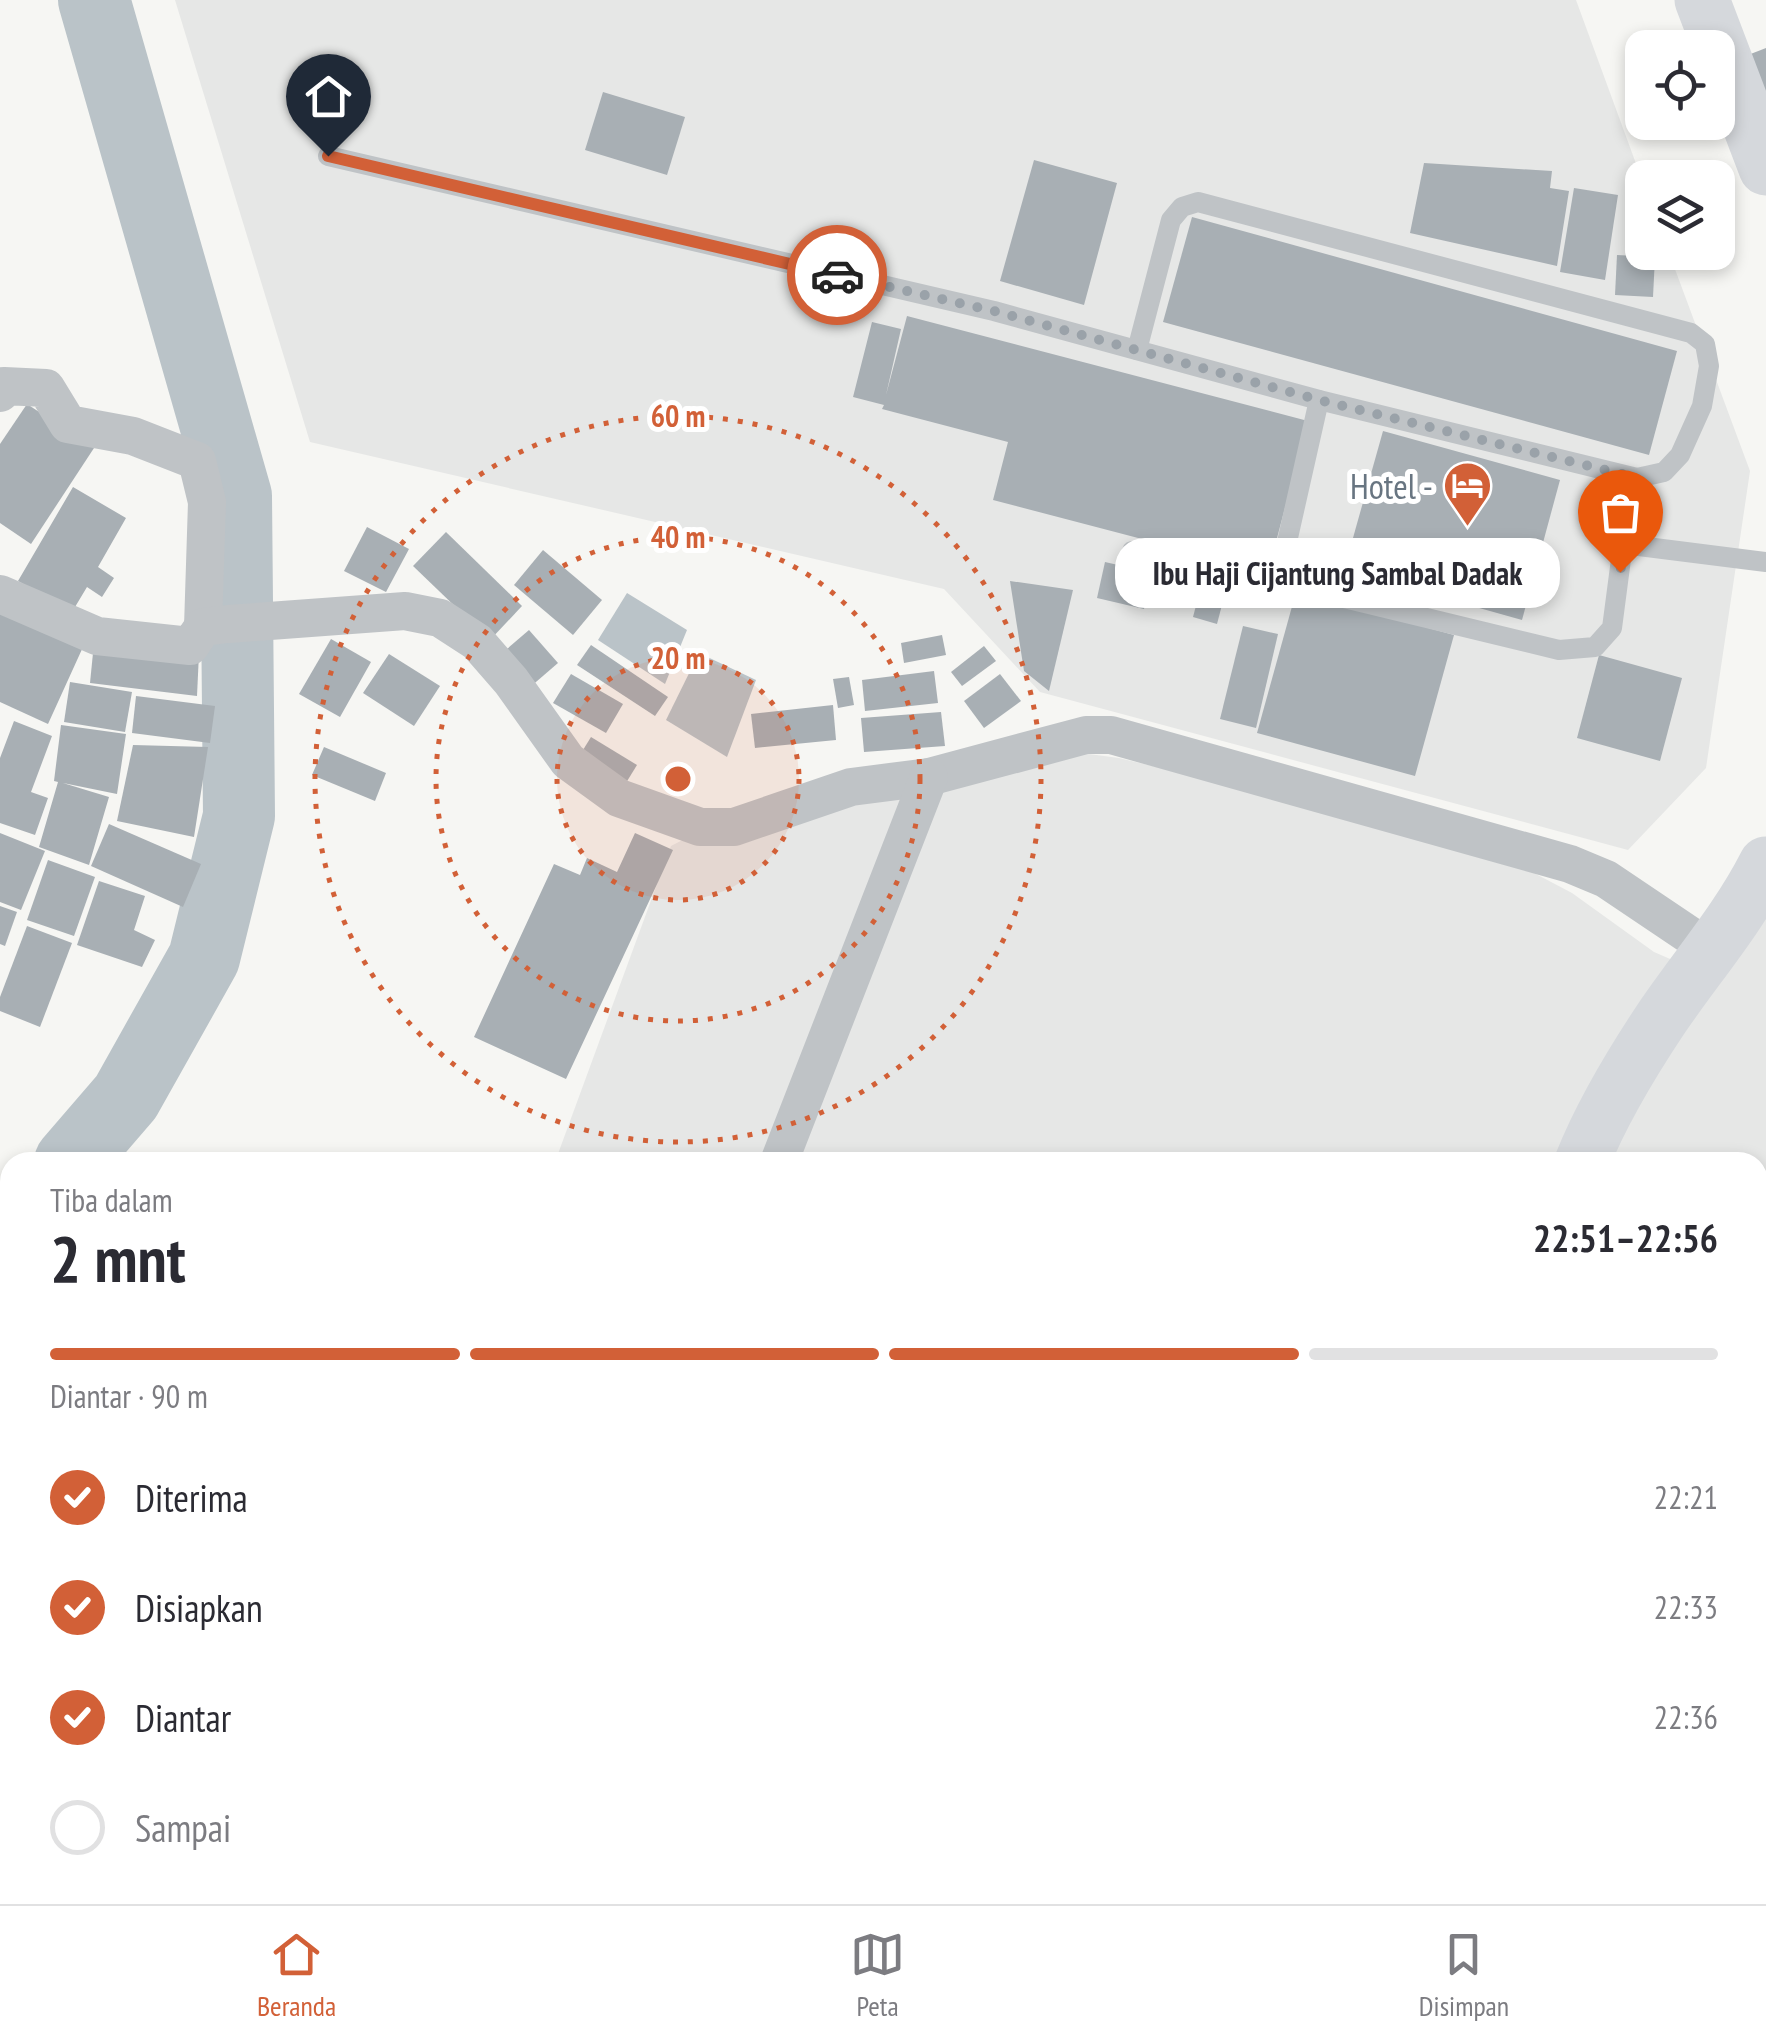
<!DOCTYPE html>
<html lang="id">
<head>
<meta charset="utf-8">
<style>
	body { margin:0; font-family:"PT Sans Narrow",sans-serif; background:#f7f7f7; color:#2b2b33; height:100vh; display:flex; flex-direction:column; font-size:38px; white-space:nowrap }
	* { box-sizing:border-box; margin:0 }
	p { font-size:32px; color:#7c7c81 }
	.icon { flex:none; width:55px; height:55px; fill:none; stroke:currentColor; stroke-width:2; stroke-linecap:round; stroke-linejoin:round }
	.map { position:relative; flex:1; overflow:hidden }
	.sheet { position:absolute; left:0px; top:1152px; width:1768px; height:752px; display:flex; flex-direction:column; background:#fff; border-radius:30px 30px 0 0; box-shadow:0 5px 15px #0003 }
	.sheet>* { flex:none }
	.buttons { position:absolute; left:1625px; top:30px; display:grid; gap:20px }
	.buttons a { display:grid; place-items:center; width:110px; height:110px; border-radius:20px; background:#fff; box-shadow:0 5px 15px #0003; font-size:50px }
	.pin { position:absolute; display:grid; place-items:center; width:85px; height:85px; color:#fff; margin:-102px -42px; border-radius:50% 50% 50% 0; rotate:-45deg; box-shadow:0 0 10px #0007 }
	.pin .icon { rotate:45deg }
	.courier { position:absolute; display:grid; place-items:center; width:100px; height:100px; margin:-50px; border:8px solid #d26037; border-radius:50%; background:#fff; color:#222; box-shadow:0 2px 12px #0007 }
	.bubble { position:absolute; height:70px; border-radius:30px; background:#fff; box-shadow:0 5px 15px #0003; font-size:32px; font-weight:600; line-height:70px; text-align:center }
	.summary em { font-style:normal; font-weight:600 }
	.summary div { display:flex; flex-direction:column-reverse }
	.summary { display:flex; align-items:center; justify-content:space-between; height:170px; padding:0 50px }
	h1 { font-size:65px; font-weight:600; line-height:75px }
	.bar { display:grid; grid-template-columns:repeat(4,1fr); gap:15px 10px; align-content:center; height:120px; padding:0 50px }
	.bar i { height:12px; border-radius:8px; background:#e1e1e2 }
	.bar .current { background:#d26037 }
	.bar p { grid-column:span 4 }
	ol { padding:0 50px; list-style:none }
	li { display:flex; align-items:center; gap:30px; height:110px }
	li p { margin-inline-start:auto }
	li .icon { padding:10px; border-radius:50%; background:#d26037; color:#fff; stroke-width:4 }
	li:last-child { color:#7c7c81 }
	li i { width:55px; height:55px; border:5px solid #e1e1e2; border-radius:50% }
	.tab-bar { display:flex; justify-content:space-around; align-items:center; height:140px; border-top:2px solid #e1e1e2; background:#fff; font-size:28px; color:#7c7c81 }
	.tab-bar a { display:grid; justify-items:center; gap:5px }
	.tab-bar .current { color:#d26037 }
	.map>svg:first-child { display:block }
</style>
</head>
<body>
<div class="map">
<svg width="1766" height="1904" viewBox="0 0 1766 1904">
	<rect width="100%" height="100%" fill="#f6f6f3"/>
	<!-- built -->
	<g fill="#e6e7e6">
		<polygon points="175,0 1576,0 1642,180 1642,252 1669,253 1750,471 1706,768 1628,850 1040,692 944,589 310,442"/>
		<polygon points="1051,749 1119,758 1481,845 1572,893 1654,952 1684,965 1766,890 1766,1904 274,1904 278,1895 1758,1895 1758,1162 555,1162 671,846 741,810"/>
	</g>
	<!-- water -->
	<g fill="#bac3c8">
		<polygon points="627,593 687,630 665,684 598,640"/>
		<polygon points="699,653 756,680 727,757 666,720"/>
	</g>
	<g fill="none" stroke-linecap="round" stroke-linejoin="round">
		<!-- river -->
		<g stroke="#bac3c8" stroke-width="72">
			<polyline points="70,1162 126,1097 204,958 239,816 236,496 94,0"/>
			<polyline points="0,1245 10,1233"/>
		</g>
	</g>
	<!-- building -->
	<g fill="#a8afb4">
		<polygon points="1766,48 1766,102 1748,55"/>
		<polygon points="603,92 685,117 667,175 585,150"/>
		<polygon points="1034,160 1117,183 1084,305 1000,281"/>
		<polygon points="1424,163 1552,171 1550,188 1569,191 1557,266 1410,233"/>
		<polygon points="1574,188 1618,195 1605,280 1560,272"/>
		<polygon points="1192,217 1677,351 1649,455 1163,322"/>
		<polygon points="1617,255 1655,257 1653,297 1615,295"/>
		<polygon points="907,316 1308,421 1268,572 993,500 1008,442 882,409 884,405 853,397 872,322 901,329 886,395"/>
		<polygon points="27,404 94,448 31,544 0,523 0,444"/>
		<polygon points="1383,431 1560,480 1522,620 1344,570"/>
		<polygon points="73,487 126,518 98,567 114,578 102,597 87,587 72,612 18,581"/>
		<polygon points="367,527 409,549 386,592 344,571"/>
		<polygon points="446,532 522,606 490,640 413,566"/>
		<polygon points="543,550 602,600 573,635 514,585"/>
		<polygon points="1105,562 1153,573 1144,609 1097,598"/>
		<polygon points="1204,575 1228,582 1217,624 1193,617"/>
		<polygon points="1010,581 1073,590 1049,691 1024,671"/>
		<polygon points="1296,592 1454,635 1415,776 1257,733"/>
		<polygon points="0,610 83,647 48,724 0,702"/>
		<polygon points="1243,626 1278,634 1256,728 1220,719"/>
		<polygon points="529,630 558,663 529,688 500,655"/>
		<polygon points="942,635 946,655 904,663 901,643"/>
		<polygon points="331,639 371,662 340,717 299,694"/>
		<polygon points="94,643 199,653 197,696 90,683"/>
		<polygon points="591,645 668,697 655,716 577,665"/>
		<polygon points="984,646 996,661 962,686 951,672"/>
		<polygon points="389,654 440,686 414,726 363,693"/>
		<polygon points="1599,655 1682,678 1660,761 1577,738"/>
		<polygon points="934,671 938,703 865,711 862,680"/>
		<polygon points="571,674 623,704 606,733 553,703"/>
		<polygon points="1000,674 1021,701 984,728 964,701"/>
		<polygon points="849,677 854,705 838,708 833,679"/>
		<polygon points="70,682 132,692 125,732 64,722"/>
		<polygon points="136,696 215,706 210,743 132,733"/>
		<polygon points="833,705 836,740 755,748 751,714"/>
		<polygon points="941,712 945,746 864,752 861,718"/>
		<polygon points="14,721 52,736 31,792 48,798 35,835 0,823 0,758"/>
		<polygon points="61,725 126,734 117,794 63,783 109,797 89,865 39,847 58,782 54,781"/>
		<polygon points="591,737 637,765 621,791 575,763"/>
		<polygon points="133,745 208,747 194,837 117,821"/>
		<polygon points="324,747 386,773 375,801 312,775"/>
		<polygon points="109,824 201,864 183,907 91,866"/>
		<polygon points="0,833 45,851 21,910 0,902"/>
		<polygon points="635,833 673,850 566,1079 474,1037 554,864 580,875 587,858 617,872"/>
		<polygon points="48,860 95,877 74,936 27,920"/>
		<polygon points="99,881 145,896 134,930 155,940 142,967 77,945"/>
		<polygon points="0,906 17,912 5,946 0,944"/>
		<polygon points="27,926 72,943 40,1027 0,1011 0,997"/>
		<polygon points="0,1522 10,1525 10,1587 6,1600 10,1601 10,1621 6,1632 0,1630"/>
		<polygon points="0,1779 10,1784 10,1867 0,1862"/>
		<polygon points="0,1867 10,1872 10,1895 52,1895 68,1904 0,1904"/>
		<polygon points="61,1895 153,1895 148,1904 78,1904"/>
	</g>
	<g fill="none" stroke-linecap="round" stroke-linejoin="round">
		<!-- lane -->
		<g stroke="#bfc3c6" stroke-width="20">
			<polyline points="328,156 994,311 1319,400 1637,478 1623,544"/>
			<polyline points="1137,350 1171,220 1182,207 1198,202 1691,333 1705,344 1709,366 1702,406 1680,455 1664,472 1637,478"/>
			<polyline points="1132,551 1278,582 1559,650 1595,647 1612,628 1623,544 1766,562"/>
			<polyline points="1278,582 1319,400"/>
		</g>
		<!-- street -->
		<g stroke="#bfc3c6" stroke-width="38">
			<polyline points="0,393 4,386 46,388 68,424 133,436 197,461 207,502 203,627"/>
			<polyline points="0,594 97,636 190,646 203,627 228,624 405,611 440,618 477,642 511,681 568,761 619,798 700,827 734,827 851,787 929,777 1086,735 1111,735 1570,864 1606,879 1713,951"/>
			<polyline points="779,1162 929,777"/>
			<polyline points="0,1762 10,1768"/>
			<polyline points="196,1904 200,1895"/>
		</g>
		<!-- secondary -->
		<g stroke="#d5d8dc" stroke-width="55">
			<path d="M1582,1162C1602,1112 1631,1064 1661,1019C1697,966 1737,921 1766,864"/>
			<polyline points="1348,1904 1351,1895"/>
		</g>
		<!-- highway -->
		<polyline stroke="#d5d8dc" stroke-width="55" points="1702,0 1766,168"/>
	</g>
	<g fill="none" stroke-linecap="round" stroke-linejoin="round">
		<!-- done -->
		<polyline stroke="#9aa2a9" stroke-width="10" stroke-dasharray="0 18" points="837,275 994,311 1319,400 1638,478 1620,572"/>
		<!-- route -->
		<polyline stroke="#d26037" stroke-width="12" points="328,156 837,275"/>
	</g>
	<!-- distance rings -->
	<circle cx="678" cy="779" r="121" fill="#d26037" fill-opacity=".12"/>
	<g fill="none" stroke="#d26037" stroke-width="5" stroke-dasharray="5 10">
		<circle cx="678" cy="779" r="121"/>
		<circle cx="678" cy="779" r="242"/>
		<circle cx="678" cy="779" r="363"/>
	</g>
	<!-- icons -->
	<defs>
		<symbol id="hotel-pin" viewBox="-11 -11 22 30"><path d="M0 17L-7.5 6A9.5 9.5 0 1 1 7.5 6Z" fill="#d26037" stroke="#fff"/><path d="M-6-4.5h1.5V1H6V5H4.5V3h-9V5H-6ZM-4 0a1.8 1.8 0 1 1 3.6 0ZM.5 0V-2.5h3Q6-2.5 6 0Z" fill="#fff"/></symbol>
	</defs>
	<g fill-rule="evenodd">
		<use href="#hotel-pin" x="1440" y="458" width="55" height="75"/>
	</g>
	<g text-anchor="middle" dominant-baseline="central" stroke-width="10" stroke-linejoin="round" paint-order="stroke">
		<!-- poi labels -->
		<g font-size="35" fill="#687581" stroke="#fff" text-anchor="end">
			<text x="1433" y="486">Hotel -</text>
		</g>
	</g>
	<circle cx="678" cy="779" r="15" fill="#d26037" stroke="#fff" stroke-width="5"/>
	<g font-size="30" text-anchor="middle" font-weight="bold" fill="#d26037" stroke="#fff" stroke-width="10" stroke-linejoin="round" paint-order="stroke">
		<text x="678" y="427">60 m</text>
		<text x="678" y="548">40 m</text>
		<text x="678" y="669">20 m</text>
	</g>
</svg>
<div class="buttons">
<a><svg class="icon" aria-label="locate" viewBox="0 0 24 24"><circle cx="12" cy="12" r="6"/><path d="M12 2v4M12 18v4M2 12h4M18 12h4"/></svg></a>
<a><svg class="icon" aria-label="layers" viewBox="0 0 24 24"><path d="M12 4l9 5-9 5-9-5zM3 14l9 5 9-5"/></svg></a>
</div>
<div class="pin" style="left:1620px;top:572px;background:#ea580c"><svg class="icon" aria-label="bag" viewBox="0 0 24 24"><path d="M5 8h14l-1 12H6zM9 8a3 3 0 0 1 6 0"/></svg></div>
<div class="pin" style="left:328px;top:156px;background:#1f2937"><svg class="icon" aria-label="home" viewBox="0 0 24 24"><path d="M3 11l9-7 9 7M6 9v11h12V9"/></svg></div>
<div class="courier" style="left:837px;top:275px"><svg class="icon" aria-label="car" viewBox="0 0 24 24"><path d="M5 17H2v-5l4-1 3-4h7l3 4 3 1v5h-3M9 17h6M6 11h13"/><circle cx="7" cy="17" r="2"/><circle cx="17" cy="17" r="2"/></svg></div>
<div class="bubble" style="left:1115px;top:538px;width:445px">Ibu Haji Cijantung Sambal Dadak</div>
<section class="sheet">
<div class="summary"><div><h1>2 mnt</h1><p>Tiba dalam</p></div><em>22:51–22:56</em></div>
<div class="bar"><i class="current"></i><i class="current"></i><i class="current"></i><i></i><p>Diantar · 90 m</p></div>
<ol>
<li><svg class="icon" aria-label="check" viewBox="0 0 24 24"><path d="M5 12l5 5 9-10"/></svg>Diterima<p>22:21</p></li>
<li><svg class="icon" aria-label="check" viewBox="0 0 24 24"><path d="M5 12l5 5 9-10"/></svg>Disiapkan<p>22:33</p></li>
<li><svg class="icon" aria-label="check" viewBox="0 0 24 24"><path d="M5 12l5 5 9-10"/></svg>Diantar<p>22:36</p></li>
<li><i></i>Sampai</li>
</ol>
</section>
</div>
<nav class="tab-bar">
<a class="current"><svg class="icon" aria-label="home" viewBox="0 0 24 24"><path d="M3 11l9-7 9 7M6 9v11h12V9"/></svg>Beranda</a>
<a><svg class="icon" aria-label="map" viewBox="0 0 24 24"><path d="M3 6l6-2 6 2 6-2v14l-6 2-6-2-6 2zM9 4v14M15 6v14"/></svg>Peta</a>
<a><svg class="icon" aria-label="saved" viewBox="0 0 24 24"><path d="M7 4h10v16l-5-4-5 4z"/></svg>Disimpan</a>
</nav>
</body>
</html>
